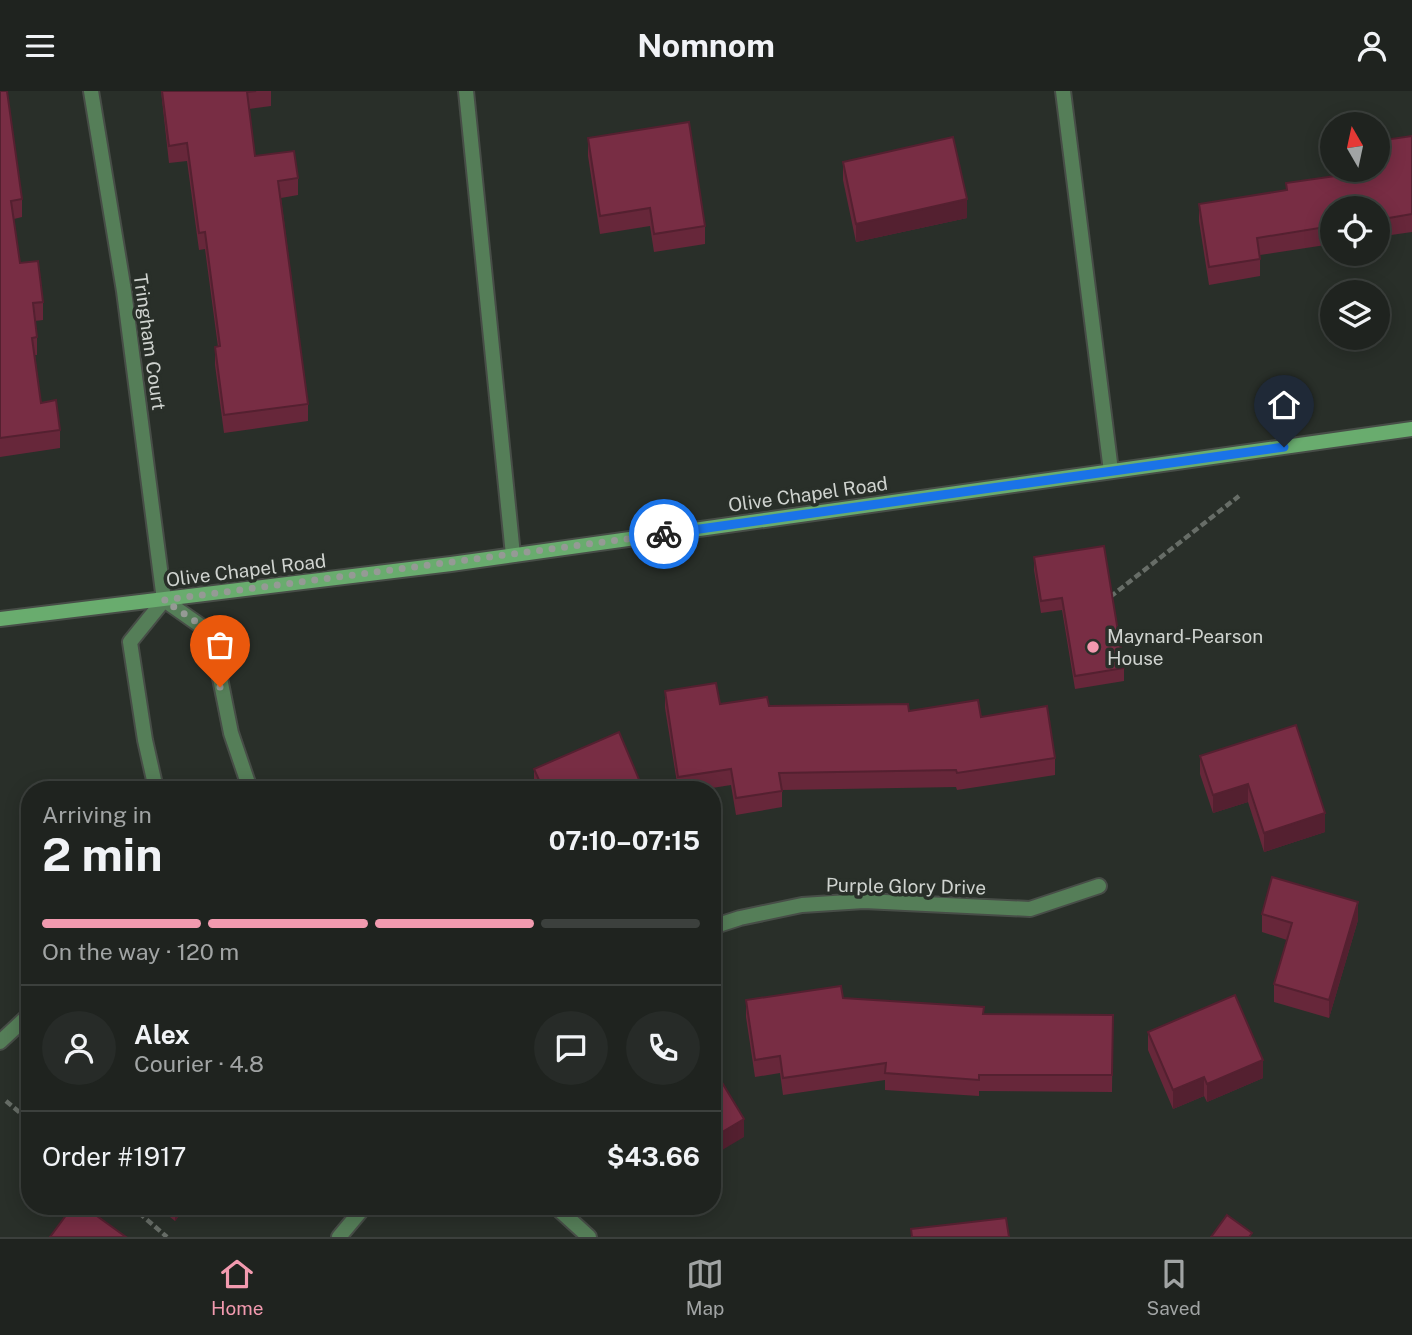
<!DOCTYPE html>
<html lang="en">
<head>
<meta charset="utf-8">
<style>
	body { margin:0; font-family:"Public Sans",sans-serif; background:#272b28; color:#f1f3f6; height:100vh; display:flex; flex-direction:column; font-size:26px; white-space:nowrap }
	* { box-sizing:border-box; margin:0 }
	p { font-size:23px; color:#a1a4a4 }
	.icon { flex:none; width:38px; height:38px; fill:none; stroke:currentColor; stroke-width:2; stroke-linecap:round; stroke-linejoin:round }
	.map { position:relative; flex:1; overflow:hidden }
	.sheet { position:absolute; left:21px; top:690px; width:700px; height:434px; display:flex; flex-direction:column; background:#1f231f; border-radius:28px; box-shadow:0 4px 18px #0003,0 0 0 2px #3c403d }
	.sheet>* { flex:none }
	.needle { width:46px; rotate:351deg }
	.fabs { position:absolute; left:1320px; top:21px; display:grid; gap:14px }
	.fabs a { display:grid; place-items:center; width:70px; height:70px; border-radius:50%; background:#1f231f; box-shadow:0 4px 18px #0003,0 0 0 2px #3c403d; font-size:35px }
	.pin { position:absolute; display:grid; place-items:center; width:60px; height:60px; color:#fff; margin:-72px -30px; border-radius:50% 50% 50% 0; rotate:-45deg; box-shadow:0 0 7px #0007 }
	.pin .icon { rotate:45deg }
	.courier { position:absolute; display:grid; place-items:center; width:70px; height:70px; margin:-35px; border:5px solid #1a73e8; border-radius:50%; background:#fff; color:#222; box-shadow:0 2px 9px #0007 }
	.headline em { font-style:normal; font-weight:700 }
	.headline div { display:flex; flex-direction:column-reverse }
	.headline { display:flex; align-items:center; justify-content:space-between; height:119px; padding:0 21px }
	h1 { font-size:46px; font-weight:700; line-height:52px }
	.bar { display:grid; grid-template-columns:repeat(4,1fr); gap:10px 7px; align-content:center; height:84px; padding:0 21px }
	.bar i { height:9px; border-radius:5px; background:#3c403d }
	.bar .active { background:#f29aaf }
	.bar p { grid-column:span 4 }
	.line { display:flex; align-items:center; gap:18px; padding:0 21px; border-top:2px solid #3c403d }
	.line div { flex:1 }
	.round { display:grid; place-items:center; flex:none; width:74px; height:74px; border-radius:37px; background:#272b28 }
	header { display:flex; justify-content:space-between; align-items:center; height:91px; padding:0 21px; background:#1f231f; font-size:32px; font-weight:700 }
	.tabs { display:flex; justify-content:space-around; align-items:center; height:98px; border-top:2px solid #3c403d; background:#1f231f; font-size:19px; color:#a1a4a4 }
	.tabs a { display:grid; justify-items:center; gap:4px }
	.tabs .active { color:#f29aaf }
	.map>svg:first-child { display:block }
</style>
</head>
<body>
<header><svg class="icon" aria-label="menu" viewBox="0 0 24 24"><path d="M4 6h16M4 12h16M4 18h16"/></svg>Nomnom<svg class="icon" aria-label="person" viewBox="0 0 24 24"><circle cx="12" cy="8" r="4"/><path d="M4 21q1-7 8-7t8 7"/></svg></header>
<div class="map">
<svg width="1412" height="1146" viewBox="0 0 1412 1146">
	<rect width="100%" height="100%" fill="#292f29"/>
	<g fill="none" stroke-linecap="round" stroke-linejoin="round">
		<defs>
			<g id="lane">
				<polyline points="466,0 513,464"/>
				<polyline points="1063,0 1111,380"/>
				<polyline points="0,951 30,923"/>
			</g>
			<g id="street">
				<polyline points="91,0 124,200 164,509"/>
				<polyline points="164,509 211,542 231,642 250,698"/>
				<polyline points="156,698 145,649 130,551 164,509"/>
				<polyline points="712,836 740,827 802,814 864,810 1030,818 1099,795"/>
				<polyline points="555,1115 589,1146"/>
				<polyline points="339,1146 365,1115"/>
			</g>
			<polyline id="secondary" points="0,528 451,473 1412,338"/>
		</defs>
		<!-- lane casing -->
		<use href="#lane" stroke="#474d47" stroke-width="18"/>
		<!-- street casing -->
		<use href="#street" stroke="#474d47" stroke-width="18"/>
		<!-- secondary casing -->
		<use href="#secondary" stroke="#474d47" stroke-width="18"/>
		<!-- path -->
		<g stroke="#676d67" stroke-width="4.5" stroke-dasharray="7 3.5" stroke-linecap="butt">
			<polyline points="1110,506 1239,405"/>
			<polyline points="6,1010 30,1030"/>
			<polyline points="131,1115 167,1146"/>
		</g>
		<!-- lane -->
		<use href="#lane" stroke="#557e58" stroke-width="14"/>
		<!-- street -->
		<use href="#street" stroke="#557e58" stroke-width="14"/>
		<!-- secondary -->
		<use href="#secondary" stroke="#69ac6e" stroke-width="14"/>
	</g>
	<!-- wall -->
	<g fill="#67273a">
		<polygon points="0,0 22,108 22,126 14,128 20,172 43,211 43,229 35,230 37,246 37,264 35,264 41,312 60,339 60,357 0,366"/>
		<polygon points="161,0 271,0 271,15 249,18 255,65 298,87 298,104 281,107 308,313 308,330 224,342 215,274 215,256 218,256 205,158 199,159 187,70 169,72"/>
		<polygon points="1412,45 1412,141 1377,146 1377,117 1332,117 1332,153 1260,164 1260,185 1209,194 1199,130 1199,113 1286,99 1286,92 1377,79 1377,50"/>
		<polygon points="588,47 705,135 705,153 654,161 650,135 600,143 588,65"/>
		<polygon points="843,71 967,127 856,151 843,89"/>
		<polygon points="1034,466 1124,577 1124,590 1075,598 1062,519 1041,522 1034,479"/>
		<polygon points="665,600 720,613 909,620 981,626 1055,667 1055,684 957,699 956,696 782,699 782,716 736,724 731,694 706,698 678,698 665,617"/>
		<polygon points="1200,665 1325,741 1264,761 1248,711 1213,722 1200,683"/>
		<polygon points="534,678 643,698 535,698 534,696"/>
		<polygon points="1262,823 1358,829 1329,927 1274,911 1274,893 1287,849 1262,841"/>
		<polygon points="843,907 984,923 1113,924 1112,1001 979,1000 979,1005 885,999 885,989 783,1004 780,982 755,986 746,926 746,909"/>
		<polygon points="1148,941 1263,987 1207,1011 1204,1005 1173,1018 1148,959"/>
		<polygon points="156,1115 187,1115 175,1130"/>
		<polygon points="251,1115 298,1115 295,1125"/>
	</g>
	<!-- shaded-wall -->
	<g fill="#542030">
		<polygon points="967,108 967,127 856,151 856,133"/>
		<polygon points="1248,693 1248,711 1213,722 1213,704"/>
		<polygon points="1325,722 1325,741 1264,761 1264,742"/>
		<polygon points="1358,811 1358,829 1329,927 1329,909"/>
		<polygon points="1263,969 1263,987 1207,1011 1207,993"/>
		<polygon points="1204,986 1204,1005 1173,1018 1173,999"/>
		<polygon points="744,1028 744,1046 712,1065 712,1047"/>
		<polygon points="177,1115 187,1115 175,1130 175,1118"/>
	</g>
	<!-- building -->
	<g fill="#782d44" stroke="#542030" stroke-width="2">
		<polygon points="0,0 7,0 22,108 11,110 20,172 38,170 43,211 33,212 37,246 32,247 41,312 56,309 60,339 0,347"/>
		<polygon points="162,0 256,0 247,1 255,65 294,60 298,87 278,90 308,313 224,324 215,256 220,255 205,141 199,142 187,52 169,55"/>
		<polygon points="689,31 705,135 654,143 650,117 600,125 588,47"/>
		<polygon points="1412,45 1412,123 1377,129 1377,117 1332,117 1332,135 1257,147 1260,168 1209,176 1199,113 1287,99 1286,92 1377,79 1378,78 1377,50"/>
		<polygon points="953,46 967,108 856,133 843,71"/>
		<polygon points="1104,455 1124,577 1075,585 1062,507 1041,510 1034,466"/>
		<polygon points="716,592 720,613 767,606 769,615 908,613 909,620 978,609 981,626 1047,615 1055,667 957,682 956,679 779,682 782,700 736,707 731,678 678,686 665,600"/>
		<polygon points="1296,634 1325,722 1264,742 1248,693 1213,704 1200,665"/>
		<polygon points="619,641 643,698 543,698 534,678"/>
		<polygon points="1272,786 1358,811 1329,909 1274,893 1292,832 1262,823"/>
		<polygon points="841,895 843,907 984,916 983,923 1113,924 1112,984 979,984 979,989 885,982 886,972 783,987 780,965 755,969 746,909"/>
		<polygon points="1235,904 1263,969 1207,993 1204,986 1173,999 1148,941"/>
		<polygon points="712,975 744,1028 712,1047"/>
		<polygon points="73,1115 83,1115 126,1146 50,1146"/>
		<polygon points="1227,1124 1252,1142 1249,1146 1211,1146"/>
		<polygon points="1006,1127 1009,1146 912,1146 911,1138"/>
	</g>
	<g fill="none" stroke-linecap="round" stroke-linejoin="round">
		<!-- done -->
		<polyline stroke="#959a95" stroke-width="7" stroke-dasharray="0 12.6" points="220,596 211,541 164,509 664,443"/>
		<!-- route -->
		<polyline stroke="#1a73e8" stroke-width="9" points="664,443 1284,356"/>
	</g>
	<!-- markers -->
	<circle fill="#f29aaf" stroke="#292f29" stroke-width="2.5" cx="1093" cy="556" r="7"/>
	<g text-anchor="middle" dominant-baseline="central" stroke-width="7" stroke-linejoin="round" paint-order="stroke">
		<!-- street labels -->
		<g font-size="19" fill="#cfd3cf" stroke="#292f29">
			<text transform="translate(150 251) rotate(82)">Tringham Court</text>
			<text transform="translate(808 403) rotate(-8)">Olive Chapel Road</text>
			<text transform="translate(246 479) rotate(-7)">Olive Chapel Road</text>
			<text transform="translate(906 795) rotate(1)">Purple Glory Drive</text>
		</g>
		<!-- poi labels -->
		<g font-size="19" fill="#cfd3cf" stroke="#292f29" text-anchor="start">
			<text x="1107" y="545">Maynard-Pearson<tspan x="1107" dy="22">House</tspan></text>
		</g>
	</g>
</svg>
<div class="fabs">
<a><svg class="needle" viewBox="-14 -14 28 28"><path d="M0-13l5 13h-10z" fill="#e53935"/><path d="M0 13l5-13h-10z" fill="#a1a4a4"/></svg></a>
<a><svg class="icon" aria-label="locate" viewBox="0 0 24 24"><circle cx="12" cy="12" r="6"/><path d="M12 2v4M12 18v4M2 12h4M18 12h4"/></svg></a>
<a><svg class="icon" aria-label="layers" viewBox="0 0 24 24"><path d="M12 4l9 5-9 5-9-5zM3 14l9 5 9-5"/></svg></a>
</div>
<div class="pin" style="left:220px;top:596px;background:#ea580c"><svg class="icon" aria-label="bag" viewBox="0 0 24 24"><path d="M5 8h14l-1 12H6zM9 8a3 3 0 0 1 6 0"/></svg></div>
<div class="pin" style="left:1284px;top:356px;background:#1f2937"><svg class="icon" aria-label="home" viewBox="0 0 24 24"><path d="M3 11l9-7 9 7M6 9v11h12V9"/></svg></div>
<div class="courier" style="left:664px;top:443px"><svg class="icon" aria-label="bike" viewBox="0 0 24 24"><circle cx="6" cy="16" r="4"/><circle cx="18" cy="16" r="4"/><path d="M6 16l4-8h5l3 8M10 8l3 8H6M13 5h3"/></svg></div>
<section class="sheet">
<div class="headline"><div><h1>2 min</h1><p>Arriving in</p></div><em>07:10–07:15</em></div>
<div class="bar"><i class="active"></i><i class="active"></i><i class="active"></i><i></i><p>On the way · 120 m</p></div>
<div class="line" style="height:126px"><a class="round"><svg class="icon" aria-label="person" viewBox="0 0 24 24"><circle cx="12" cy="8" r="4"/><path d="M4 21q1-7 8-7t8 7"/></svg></a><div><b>Alex</b><p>Courier · 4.8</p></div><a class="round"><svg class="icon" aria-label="chat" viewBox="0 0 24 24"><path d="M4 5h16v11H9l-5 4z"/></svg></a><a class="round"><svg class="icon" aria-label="phone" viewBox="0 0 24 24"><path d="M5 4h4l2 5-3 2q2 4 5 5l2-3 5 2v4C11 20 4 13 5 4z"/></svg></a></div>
<div class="line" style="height:91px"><div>Order #1917</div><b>$43.66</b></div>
</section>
</div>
<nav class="tabs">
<a class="active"><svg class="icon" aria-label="home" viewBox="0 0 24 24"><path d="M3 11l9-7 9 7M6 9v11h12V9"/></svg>Home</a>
<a><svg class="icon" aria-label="map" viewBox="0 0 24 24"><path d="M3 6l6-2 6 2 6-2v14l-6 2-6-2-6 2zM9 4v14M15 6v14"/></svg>Map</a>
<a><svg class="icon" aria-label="saved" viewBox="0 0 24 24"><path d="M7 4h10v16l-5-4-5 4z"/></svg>Saved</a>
</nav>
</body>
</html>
